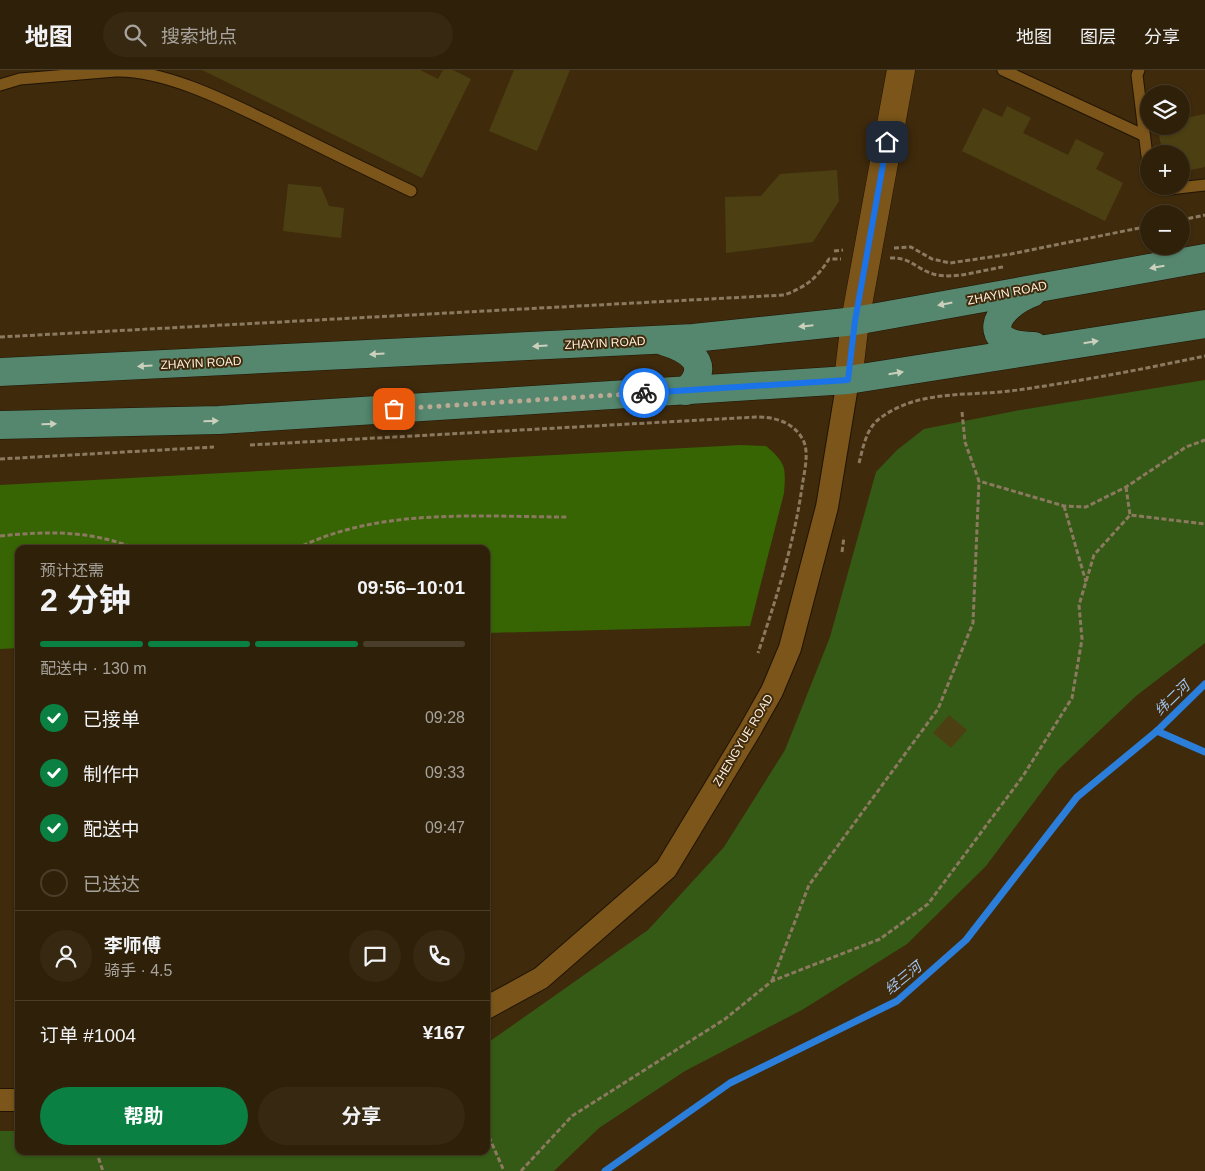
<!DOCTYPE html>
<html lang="zh">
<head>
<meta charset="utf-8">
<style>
	body { margin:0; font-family:Arial,"Noto Sans SC",sans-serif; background:#372812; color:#f1f3f6; height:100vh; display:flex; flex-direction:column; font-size:19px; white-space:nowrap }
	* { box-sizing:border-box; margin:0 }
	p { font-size:16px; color:#a7a39c }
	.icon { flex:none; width:28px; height:28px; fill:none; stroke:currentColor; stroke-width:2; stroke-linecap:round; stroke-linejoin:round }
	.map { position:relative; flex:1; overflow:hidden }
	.details { position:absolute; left:15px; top:475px; width:475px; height:610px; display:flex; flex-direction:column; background:#2f2009; border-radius:10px; box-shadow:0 1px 4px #0004,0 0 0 1px #4a3e2a }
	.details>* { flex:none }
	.tools { position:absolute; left:1140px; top:15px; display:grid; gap:10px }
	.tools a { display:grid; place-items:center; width:50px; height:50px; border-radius:50%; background:#2f2009; box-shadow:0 1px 4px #0004,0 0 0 1px #4a3e2a; font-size:25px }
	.pin { position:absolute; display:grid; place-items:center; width:42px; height:42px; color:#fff; margin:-21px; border-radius:10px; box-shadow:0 2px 8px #0006 }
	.courier { position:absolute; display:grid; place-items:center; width:50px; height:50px; margin:-25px; border:4px solid #1a73e8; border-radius:50%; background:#fff; color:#222; box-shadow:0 1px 6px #0007 }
	.head em { font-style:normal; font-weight:700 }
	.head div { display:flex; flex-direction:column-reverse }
	.head { display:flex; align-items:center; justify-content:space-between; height:85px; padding:0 25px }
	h1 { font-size:32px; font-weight:700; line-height:38px }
	.bar { display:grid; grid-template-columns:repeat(4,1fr); gap:8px 5px; align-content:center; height:60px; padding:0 25px }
	.bar i { height:6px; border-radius:4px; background:#4a3e2a }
	.bar .active { background:#0b8043 }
	.bar p { grid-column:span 4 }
	.line { display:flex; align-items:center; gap:12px; padding:0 25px; border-top:1px solid #4a3e2a }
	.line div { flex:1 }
	.round { display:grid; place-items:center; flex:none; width:52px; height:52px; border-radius:26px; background:#372812 }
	ol { padding:0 25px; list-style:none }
	li { display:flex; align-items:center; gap:15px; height:55px }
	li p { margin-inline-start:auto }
	li .icon { padding:5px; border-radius:50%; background:#0b8043; color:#fff; stroke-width:4 }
	li:last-child { color:#a7a39c }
	li i { width:28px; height:28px; border:2px solid #4a3e2a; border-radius:50% }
	.action { display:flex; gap:10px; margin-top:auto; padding:10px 25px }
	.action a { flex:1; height:58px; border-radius:30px; background:#0b8043; color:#fff; font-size:20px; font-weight:700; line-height:58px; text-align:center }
	.action a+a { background:#372812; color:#f1f3f6 }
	header { display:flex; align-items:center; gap:30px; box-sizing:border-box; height:70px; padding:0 25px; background:#2f2009; border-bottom:1px solid #4a3e2a }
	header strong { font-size:24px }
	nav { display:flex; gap:28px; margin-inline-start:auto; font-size:18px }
	.search { width:350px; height:45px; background:#372812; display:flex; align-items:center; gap:12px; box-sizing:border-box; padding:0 18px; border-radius:28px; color:#a7a39c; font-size:19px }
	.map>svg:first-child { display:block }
</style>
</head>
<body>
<header>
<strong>地图</strong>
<div class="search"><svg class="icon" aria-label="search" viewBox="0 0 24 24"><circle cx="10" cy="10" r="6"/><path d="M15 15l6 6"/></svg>搜索地点</div>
<nav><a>地图</a><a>图层</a><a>分享</a></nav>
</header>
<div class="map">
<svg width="1205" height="1101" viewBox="0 0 1205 1101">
	<rect width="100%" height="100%" fill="#3f2a0c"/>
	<!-- green -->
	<polygon fill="#355a15" points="1205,310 1205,573 1136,626 1058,700 986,796 907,874 802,940 685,1001 599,1058 554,1101 0,1101 0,1061 19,1061 19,1081 486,1081 486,974 648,860 724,777 785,680 830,567 876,402 897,380 924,359 1015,341"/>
	<!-- forest -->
	<path fill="#376504" d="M741,375L766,376C786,393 786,397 784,423L750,556L486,563V479H19V578L0,579V415Z"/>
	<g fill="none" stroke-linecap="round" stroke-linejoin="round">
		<!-- stream -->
		<g stroke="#2b7fda" stroke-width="7">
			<polyline points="1157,661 1205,682"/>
			<polyline points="605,1101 730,1013 897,931 966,870 1077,727 1157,661 1205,614"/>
		</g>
	</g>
	<!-- building -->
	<g fill="#4c4013">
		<polygon points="202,0 420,0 438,9 443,0 453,0 471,9 422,108"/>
		<polygon points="514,0 570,0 537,81 489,61"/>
		<polygon points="1007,36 1031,48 1023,63 1068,85 1076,69 1104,83 1096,99 1123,113 1105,151 962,81 983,38 1002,47"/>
		<polygon points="1205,44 1205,97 1181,102 1181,84 1163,84 1157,56 1181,56 1181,49"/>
		<polygon points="837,100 839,131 813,172 726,183 725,127 761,126 780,104"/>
		<polygon points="288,114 321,117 329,136 344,138 341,168 283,161"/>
		<polygon points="949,645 967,660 951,678 933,663"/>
	</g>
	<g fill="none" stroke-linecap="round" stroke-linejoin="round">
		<defs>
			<g id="service">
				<polyline points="1003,0 1143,65"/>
				<polyline points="1139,0 1137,5 1149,102"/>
				<path d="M0,15L20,9L116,1C169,0 236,36 284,59C326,80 369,101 411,121"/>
				<polyline points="1160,116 1169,119 1205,115"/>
			</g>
			<g id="minor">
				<polyline points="486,938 541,908 666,799 750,660 772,621 790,578 827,437 848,310"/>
				<polyline points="0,1030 19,1030"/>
			</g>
			<polyline id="tertiary" points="848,310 855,251 901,0"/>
			<g id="primary">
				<path d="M1032,223C993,238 978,276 1034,276"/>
				<path d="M663,271C689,279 714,294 686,321"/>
				<polyline points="0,302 693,268 855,251 1205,188"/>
				<polyline points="0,355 219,350 848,310 1205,254"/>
			</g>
		</defs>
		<!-- service casing -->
		<use href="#service" stroke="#211404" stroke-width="13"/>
		<!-- minor casing -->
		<use href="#minor" stroke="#211404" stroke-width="24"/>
		<!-- tertiary casing -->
		<use href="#tertiary" stroke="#211404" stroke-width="29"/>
		<!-- primary casing -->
		<use href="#primary" stroke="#211404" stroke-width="29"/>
		<!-- path -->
		<g stroke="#8b7960" stroke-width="3" stroke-dasharray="5 2.5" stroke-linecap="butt">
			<polyline points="1181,150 1205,145"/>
			<polyline points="894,178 911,177 932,189 950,193 1011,184 1149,156"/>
			<polyline points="834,181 843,180"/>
			<path d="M890,188C910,187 915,198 933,204C954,210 982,200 1003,197"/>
			<path d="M0,267L784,225C806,217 817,208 829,189H841"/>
			<polyline points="962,342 965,372 979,411 1064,436 1086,437 1126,417 1186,377 1205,370"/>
			<path d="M250,375L756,347C775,347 795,352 804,372C809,385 804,403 802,417C794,474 776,529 758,583"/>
			<polyline points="0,389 214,377"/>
			<path d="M859,393C863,378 866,359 879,349C919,318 972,327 1018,320C1081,311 1144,299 1205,286"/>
			<polyline points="1126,417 1130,445"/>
			<polyline points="1064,436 1086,512"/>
			<path d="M0,466C50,461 89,460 137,479"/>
			<path d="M296,479C379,437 478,447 568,447"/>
			<polyline points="842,482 844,467"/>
			<polyline points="772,911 809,815 938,639 973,553 979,411"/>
			<polyline points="486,1060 504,1101"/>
			<polyline points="96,1081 103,1101"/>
			<polyline points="521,1101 572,1046 725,949 772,911 880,869 928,834 1023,706 1072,628 1082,569 1079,535 1094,485 1130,445 1205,454"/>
		</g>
		<!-- service -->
		<use href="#service" stroke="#7b5519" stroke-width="11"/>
		<!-- minor -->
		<use href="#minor" stroke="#7b5519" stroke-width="22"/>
		<!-- tertiary -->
		<use href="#tertiary" stroke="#7b5519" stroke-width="28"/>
		<!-- primary -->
		<use href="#primary" stroke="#55866e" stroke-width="28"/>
	</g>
	<!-- one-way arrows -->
	<defs><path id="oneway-solid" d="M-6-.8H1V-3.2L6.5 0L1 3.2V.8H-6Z" transform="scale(1.25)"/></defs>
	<g fill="#cbd0bc">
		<use href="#oneway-solid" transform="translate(1157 197) rotate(170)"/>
		<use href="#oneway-solid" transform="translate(945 234) rotate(169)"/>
		<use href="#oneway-solid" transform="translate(806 256) rotate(174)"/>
		<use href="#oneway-solid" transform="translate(1091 272) rotate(-9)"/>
		<use href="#oneway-solid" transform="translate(540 276) rotate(177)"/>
		<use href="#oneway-solid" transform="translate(377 284) rotate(177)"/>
		<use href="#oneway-solid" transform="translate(145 296) rotate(177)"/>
		<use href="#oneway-solid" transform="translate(896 303) rotate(-9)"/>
		<use href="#oneway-solid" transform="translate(211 351) rotate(-1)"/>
		<use href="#oneway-solid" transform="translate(49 354) rotate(-1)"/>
	</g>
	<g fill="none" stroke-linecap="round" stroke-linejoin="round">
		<!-- done -->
		<polyline stroke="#baaa94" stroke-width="5" stroke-dasharray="0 9" points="394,339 644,323"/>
		<!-- route -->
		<polyline stroke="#1a73e8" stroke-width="6" points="644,323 848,310 855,251 887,72"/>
	</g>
	<g text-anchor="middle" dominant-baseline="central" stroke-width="4" stroke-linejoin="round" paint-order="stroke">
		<!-- street labels -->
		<g font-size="12" fill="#fdefde" stroke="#3f2a0c">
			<text transform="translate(1007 223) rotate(-11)">ZHAYIN ROAD</text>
			<text transform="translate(605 273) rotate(-3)">ZHAYIN ROAD</text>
			<text transform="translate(201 293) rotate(-3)">ZHAYIN ROAD</text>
			<text transform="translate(743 670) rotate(-59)">ZHENGYUE ROAD</text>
		</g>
		<!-- water labels -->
		<g font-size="14" font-style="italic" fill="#a0c5f2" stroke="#3f2a0c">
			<text transform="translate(1172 628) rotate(-44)">纬二河</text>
			<text transform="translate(903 908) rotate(-39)">经三河</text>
		</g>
	</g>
</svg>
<div class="tools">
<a><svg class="icon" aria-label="layers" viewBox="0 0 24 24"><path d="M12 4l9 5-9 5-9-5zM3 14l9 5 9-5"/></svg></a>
<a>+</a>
<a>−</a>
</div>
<div class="pin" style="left:394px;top:339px;background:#ea580c"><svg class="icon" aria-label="bag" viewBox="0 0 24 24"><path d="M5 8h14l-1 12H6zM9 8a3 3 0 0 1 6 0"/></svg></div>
<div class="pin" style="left:887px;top:72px;background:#1f2937"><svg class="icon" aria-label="home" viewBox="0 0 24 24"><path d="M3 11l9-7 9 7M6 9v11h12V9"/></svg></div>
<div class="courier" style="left:644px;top:323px"><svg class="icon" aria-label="bike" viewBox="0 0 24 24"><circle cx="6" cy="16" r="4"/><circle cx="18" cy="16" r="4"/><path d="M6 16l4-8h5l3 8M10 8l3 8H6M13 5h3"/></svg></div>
<section class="details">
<div class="head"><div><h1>2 分钟</h1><p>预计还需</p></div><em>09:56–10:01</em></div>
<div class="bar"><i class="active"></i><i class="active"></i><i class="active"></i><i></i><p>配送中 · 130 m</p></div>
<ol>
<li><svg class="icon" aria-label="check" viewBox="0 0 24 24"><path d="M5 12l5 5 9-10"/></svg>已接单<p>09:28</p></li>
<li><svg class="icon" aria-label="check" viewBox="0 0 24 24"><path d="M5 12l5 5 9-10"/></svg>制作中<p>09:33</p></li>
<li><svg class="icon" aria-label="check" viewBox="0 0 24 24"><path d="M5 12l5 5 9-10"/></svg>配送中<p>09:47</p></li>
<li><i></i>已送达</li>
</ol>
<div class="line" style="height:90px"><a class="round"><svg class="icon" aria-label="person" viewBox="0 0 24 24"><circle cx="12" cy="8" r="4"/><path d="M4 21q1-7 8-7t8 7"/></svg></a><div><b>李师傅</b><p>骑手 · 4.5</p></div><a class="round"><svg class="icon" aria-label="chat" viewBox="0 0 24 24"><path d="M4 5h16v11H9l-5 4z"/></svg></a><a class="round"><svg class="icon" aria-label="phone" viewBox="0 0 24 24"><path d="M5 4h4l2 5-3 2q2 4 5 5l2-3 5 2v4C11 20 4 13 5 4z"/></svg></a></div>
<div class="line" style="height:65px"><div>订单 #1004</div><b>¥167</b></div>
<div class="action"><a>帮助</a><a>分享</a></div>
</section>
</div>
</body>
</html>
